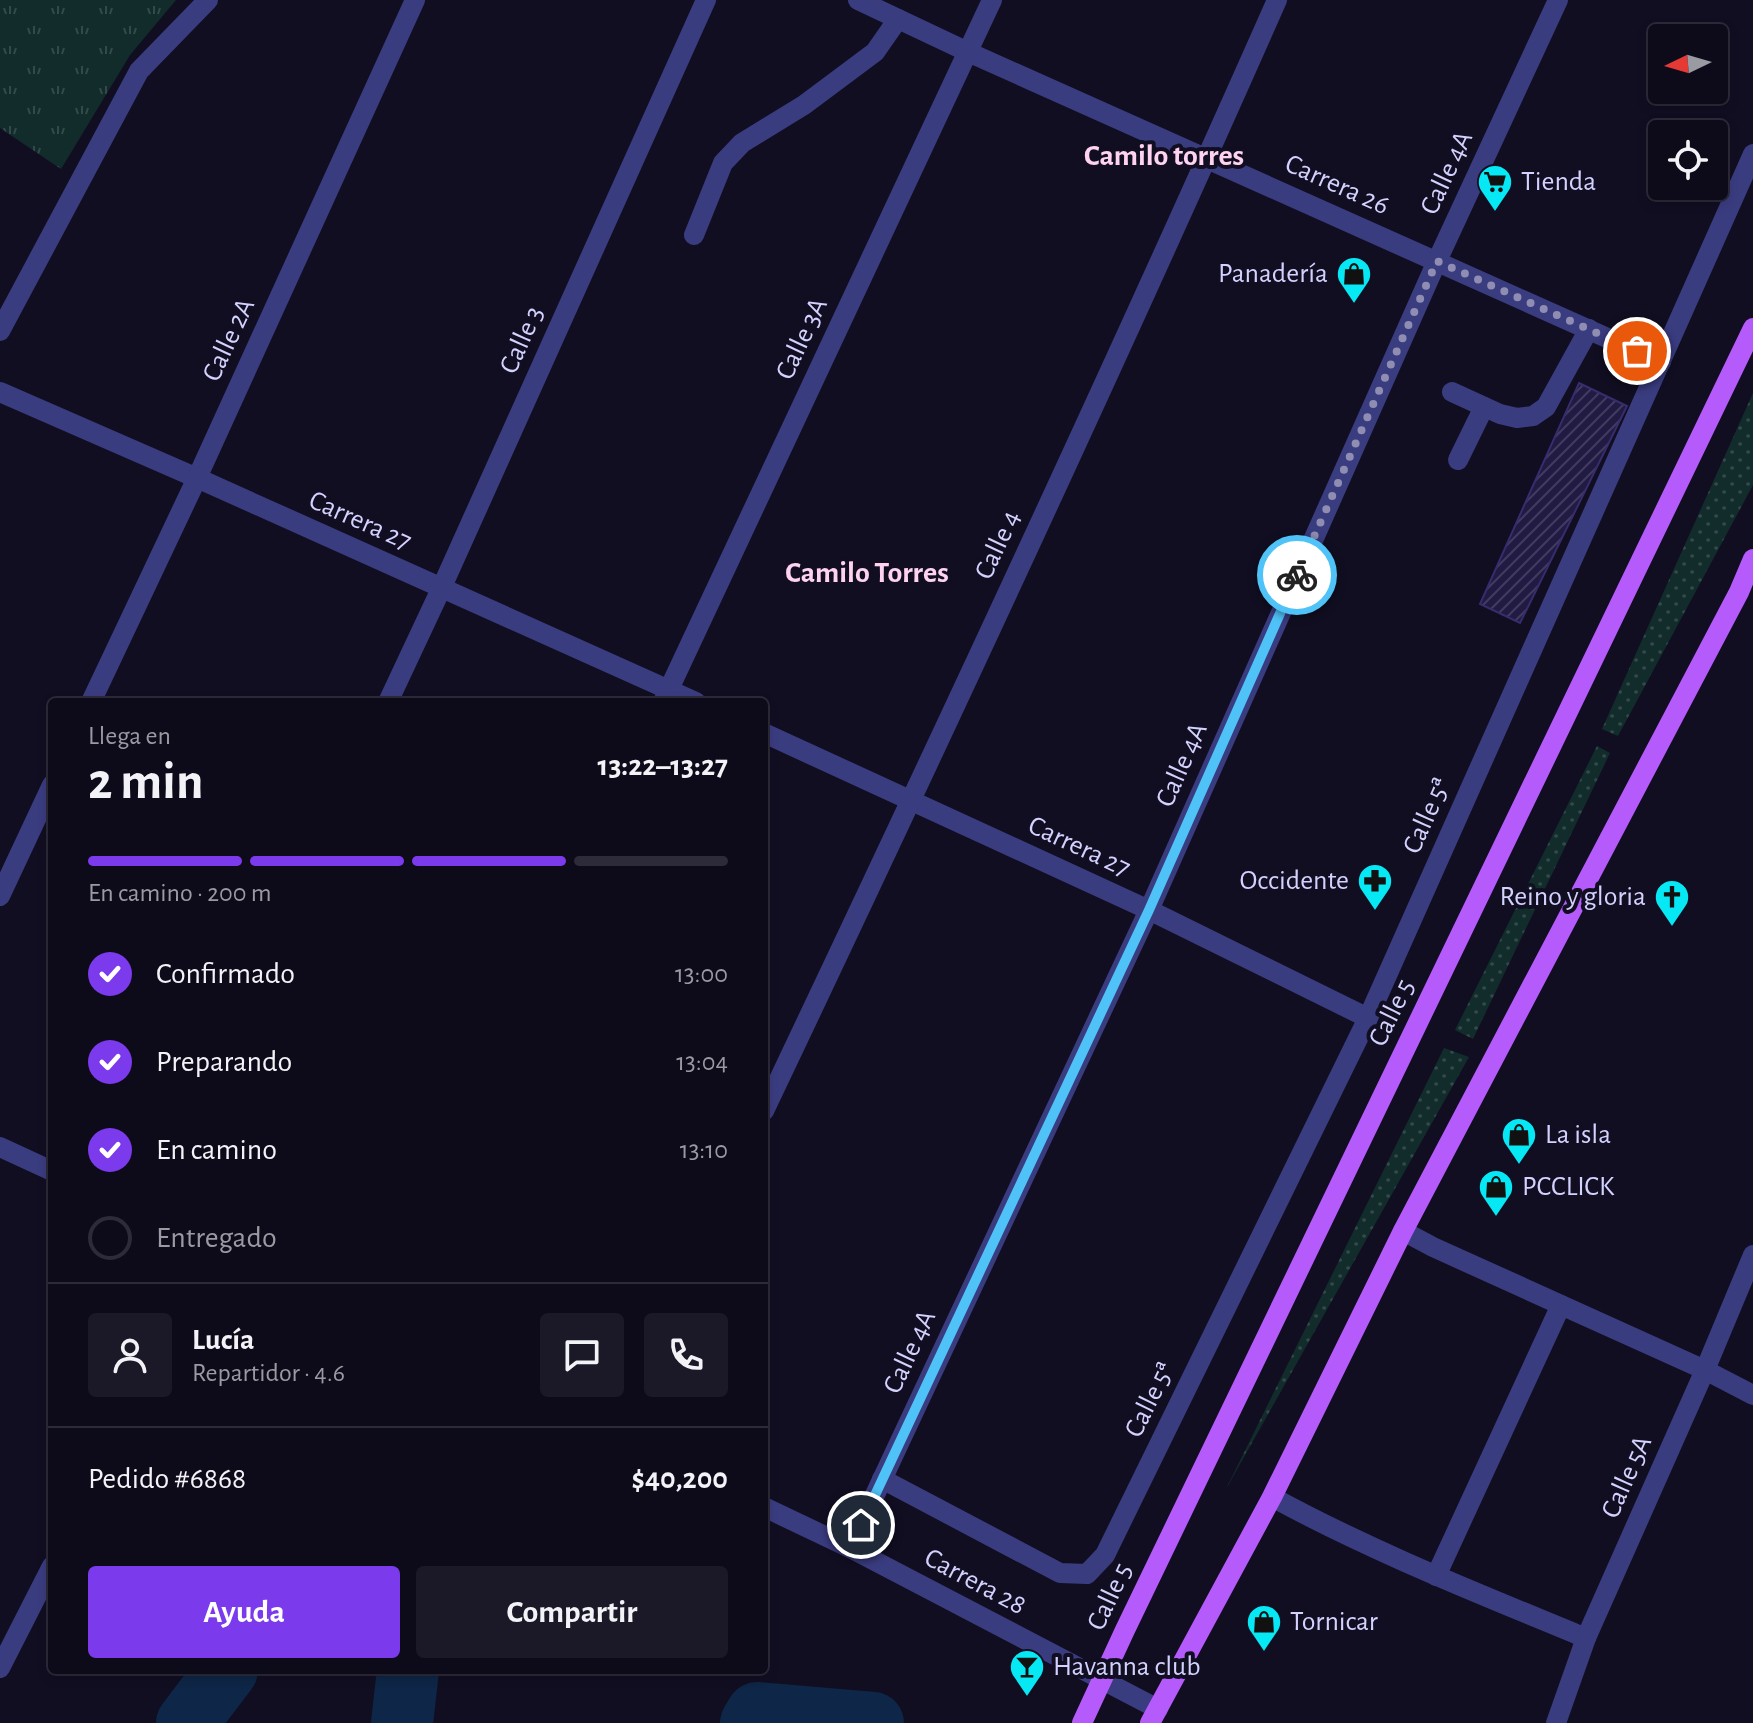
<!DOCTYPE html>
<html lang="es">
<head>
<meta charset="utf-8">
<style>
	body { margin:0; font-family:"Alegreya Sans",sans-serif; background:#1b1827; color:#f1f3f6; height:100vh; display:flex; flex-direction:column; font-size:30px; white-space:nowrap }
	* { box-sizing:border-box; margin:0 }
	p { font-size:26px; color:#9a9aa2 }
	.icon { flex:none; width:44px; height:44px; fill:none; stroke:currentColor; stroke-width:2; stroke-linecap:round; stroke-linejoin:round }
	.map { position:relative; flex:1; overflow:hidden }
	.panel { position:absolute; left:48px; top:698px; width:720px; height:976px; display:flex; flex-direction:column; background:#0d0a1a; border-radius:8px; box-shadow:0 4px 12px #0003,0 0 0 2px #2d2b39 }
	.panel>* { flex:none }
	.needle { width:52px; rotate:265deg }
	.buttons { position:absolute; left:1648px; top:24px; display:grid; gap:16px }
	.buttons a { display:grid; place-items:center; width:80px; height:80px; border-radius:8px; background:#0d0a1a; box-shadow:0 4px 12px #0003,0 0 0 2px #2d2b39; font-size:40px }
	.pin { position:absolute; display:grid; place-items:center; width:68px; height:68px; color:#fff; margin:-34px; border:4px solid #fff; border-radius:50%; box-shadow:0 2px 8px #0007 }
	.courier { position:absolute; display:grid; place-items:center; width:80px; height:80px; margin:-40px; border:6px solid #4fc3f7; border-radius:50%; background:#fff; color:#222; box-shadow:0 2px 10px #0007 }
	.headline em { font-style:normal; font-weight:700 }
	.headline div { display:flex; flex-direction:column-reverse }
	.headline { display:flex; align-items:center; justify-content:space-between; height:136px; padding:0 40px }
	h1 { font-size:52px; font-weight:700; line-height:60px }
	.bar { display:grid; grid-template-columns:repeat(4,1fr); gap:12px 8px; align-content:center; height:96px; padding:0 40px }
	.bar i { height:10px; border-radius:6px; background:#2d2b39 }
	.bar .on { background:#7c3aed }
	.bar p { grid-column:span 4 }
	.line { display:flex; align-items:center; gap:20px; padding:0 40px; border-top:2px solid #2d2b39 }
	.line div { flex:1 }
	.round { display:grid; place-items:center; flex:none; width:84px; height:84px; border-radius:8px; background:#1b1827 }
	ol { padding:0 40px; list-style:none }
	li { display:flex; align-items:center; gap:24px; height:88px }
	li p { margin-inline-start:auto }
	li .icon { padding:8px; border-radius:50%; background:#7c3aed; color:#fff; stroke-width:4 }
	li:last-child { color:#9a9aa2 }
	li i { width:44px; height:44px; border:4px solid #2d2b39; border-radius:50% }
	.cta { display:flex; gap:16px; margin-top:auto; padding:16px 40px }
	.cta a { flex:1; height:92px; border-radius:8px; background:#7c3aed; color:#fff; font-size:32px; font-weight:700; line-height:92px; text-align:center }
	.cta a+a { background:#1b1827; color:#f1f3f6 }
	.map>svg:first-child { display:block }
</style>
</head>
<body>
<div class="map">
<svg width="1753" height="1723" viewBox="0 0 1753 1723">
	<defs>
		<pattern id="grass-dots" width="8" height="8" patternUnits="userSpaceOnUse" patternTransform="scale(2)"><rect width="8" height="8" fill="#112c2a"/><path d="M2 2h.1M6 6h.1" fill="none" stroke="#334a4a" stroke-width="1.8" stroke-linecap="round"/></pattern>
		<pattern id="park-tufts" width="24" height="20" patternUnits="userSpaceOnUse" patternTransform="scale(2)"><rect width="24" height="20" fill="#112c2a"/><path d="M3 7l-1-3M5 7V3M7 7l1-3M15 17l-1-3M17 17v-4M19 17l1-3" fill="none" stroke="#334a4a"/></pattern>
		<pattern id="building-hatch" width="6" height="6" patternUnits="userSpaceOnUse" patternTransform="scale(2)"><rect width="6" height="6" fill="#211b43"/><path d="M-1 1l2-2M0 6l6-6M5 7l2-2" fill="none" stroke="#403b5f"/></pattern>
	</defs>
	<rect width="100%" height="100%" fill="#110e22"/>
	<!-- grass -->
	<g fill="url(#grass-dots)">
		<polygon points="1753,393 1753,485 1618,736 1602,729"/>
		<polygon points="1597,746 1610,753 1473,1039 1455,1030"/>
		<polygon points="1444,1048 1469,1057 1226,1489"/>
	</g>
	<!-- park -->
	<polygon fill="url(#park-tufts)" points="0,0 176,0 130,55 61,169 0,128"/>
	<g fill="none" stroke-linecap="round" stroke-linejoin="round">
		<!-- river -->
		<g stroke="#0e2647" stroke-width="62">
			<polyline points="187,1723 227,1670"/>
			<polyline points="402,1723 408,1670"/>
			<polyline points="751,1723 757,1713 873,1723"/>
		</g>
	</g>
	<!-- building -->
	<polygon fill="url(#building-hatch)" stroke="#372d6e" stroke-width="2" points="1579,383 1627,406 1520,623 1480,604"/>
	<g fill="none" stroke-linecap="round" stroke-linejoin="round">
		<!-- minor -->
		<g stroke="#3a3c80" stroke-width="20">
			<polyline points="858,0 968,52 1661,362"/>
			<polyline points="694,235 723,163 742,143 804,105 875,52 898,19"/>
			<polyline points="0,331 139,71 208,0"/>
			<polyline points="0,392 197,478 696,702"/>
			<polyline points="1452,392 1500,414 1517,418 1533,416 1546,407 1589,329"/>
			<polyline points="1458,460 1484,407"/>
			<polyline points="91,702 197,478 415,0"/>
			<polyline points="388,702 441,589 706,0"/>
			<polyline points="663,702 992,0"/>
			<polyline points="764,733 1149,910 1368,1018"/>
			<polyline points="0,896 52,785"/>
			<path d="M764,1111C939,743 1112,373 1277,0"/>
			<polyline points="0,1147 52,1171"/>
			<polyline points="1403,1231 1433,1247 1705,1370 1753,1395"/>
			<polyline points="882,1479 1060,1573 1087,1574 1105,1555 1368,1018 1753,154"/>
			<path d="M1272,1497C1373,1552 1480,1594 1586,1638"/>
			<polyline points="764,1507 850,1548 1158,1709"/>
			<polyline points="850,1548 1149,910 1437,261 1558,0"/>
			<polyline points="1436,1576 1561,1305"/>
			<polyline points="0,1668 52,1566"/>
			<polyline points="1556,1723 1586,1638 1705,1370 1753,1255"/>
		</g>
		<!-- major -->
		<g stroke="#b65bfb" stroke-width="20">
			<polyline points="1082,1723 1125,1630 1753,328"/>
			<polyline points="1150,1723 1272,1497 1403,1231 1739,592 1753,559"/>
		</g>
	</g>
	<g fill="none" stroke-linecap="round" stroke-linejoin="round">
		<!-- done -->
		<polyline stroke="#8f8db1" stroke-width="8" stroke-dasharray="0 14.4" points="1297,575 1437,261 1637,351"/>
		<!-- route -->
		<polyline stroke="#4fc3f7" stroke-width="10" points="861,1525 1149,910 1297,575"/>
	</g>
	<!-- icons -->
	<defs>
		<symbol id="supermarket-pin" viewBox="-11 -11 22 30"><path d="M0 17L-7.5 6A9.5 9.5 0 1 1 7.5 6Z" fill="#06e9f4" stroke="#110e22"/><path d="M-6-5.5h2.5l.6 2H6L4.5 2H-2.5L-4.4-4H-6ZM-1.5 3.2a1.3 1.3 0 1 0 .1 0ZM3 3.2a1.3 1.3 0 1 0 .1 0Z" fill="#111"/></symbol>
		<symbol id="shop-pin" viewBox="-11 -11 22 30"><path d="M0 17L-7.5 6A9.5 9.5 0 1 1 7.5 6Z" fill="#06e9f4" stroke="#110e22"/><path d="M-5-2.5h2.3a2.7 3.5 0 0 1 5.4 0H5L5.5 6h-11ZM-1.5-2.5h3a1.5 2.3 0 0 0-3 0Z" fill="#111"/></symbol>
		<symbol id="pharmacy-pin" viewBox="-11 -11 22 30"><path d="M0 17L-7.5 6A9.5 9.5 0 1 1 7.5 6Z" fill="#06e9f4" stroke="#110e22"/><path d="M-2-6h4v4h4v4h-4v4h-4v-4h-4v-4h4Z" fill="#111"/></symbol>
		<symbol id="church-pin" viewBox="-11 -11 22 30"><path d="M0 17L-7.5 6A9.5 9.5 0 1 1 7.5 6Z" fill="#06e9f4" stroke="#110e22"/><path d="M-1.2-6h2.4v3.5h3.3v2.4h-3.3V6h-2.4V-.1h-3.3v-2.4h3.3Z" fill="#111"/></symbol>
		<symbol id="bar-pin" viewBox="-11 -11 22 30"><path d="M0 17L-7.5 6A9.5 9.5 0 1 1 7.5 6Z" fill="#06e9f4" stroke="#110e22"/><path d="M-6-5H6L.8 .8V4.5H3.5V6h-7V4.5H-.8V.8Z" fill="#111"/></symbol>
	</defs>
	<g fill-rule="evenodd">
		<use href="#supermarket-pin" x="1475" y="162" width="40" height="54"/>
		<use href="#shop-pin" x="1334" y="254" width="40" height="54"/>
		<use href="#pharmacy-pin" x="1355" y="861" width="40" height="54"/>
		<use href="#church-pin" x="1652" y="877" width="40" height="54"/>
		<use href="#shop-pin" x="1499" y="1115" width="40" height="54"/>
		<use href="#shop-pin" x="1476" y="1167" width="40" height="54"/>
		<use href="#shop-pin" x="1244" y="1602" width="40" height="54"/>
		<use href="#bar-pin" x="1007" y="1647" width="40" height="54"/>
	</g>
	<g text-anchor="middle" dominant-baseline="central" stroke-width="8" stroke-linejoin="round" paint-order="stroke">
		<!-- street labels -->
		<g font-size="28" fill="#d3d1fe" stroke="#110e22">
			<text transform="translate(1447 173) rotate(-65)">Calle 4A</text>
			<text transform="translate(1337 185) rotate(24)">Carrera 26</text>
			<text transform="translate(802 339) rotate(-65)">Calle 3A</text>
			<text transform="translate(229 340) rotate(-65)">Calle 2A</text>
			<text transform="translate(522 340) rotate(-66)">Calle 3</text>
			<text transform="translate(360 521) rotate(24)">Carrera 27</text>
			<text transform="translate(998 545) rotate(-65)">Calle 4</text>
			<text transform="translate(1182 765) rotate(-66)">Calle 4A</text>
			<text transform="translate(1427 816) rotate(-66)">Calle 5ª</text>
			<text transform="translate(1079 847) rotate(25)">Carrera 27</text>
			<text transform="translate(1392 1013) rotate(-64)">Calle 5</text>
			<text transform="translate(910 1352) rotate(-65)">Calle 4A</text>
			<text transform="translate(1150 1400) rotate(-64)">Calle 5ª</text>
			<text transform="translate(1627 1477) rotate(-66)">Calle 5A</text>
			<text transform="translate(975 1582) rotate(28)">Carrera 28</text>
			<text transform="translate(1110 1597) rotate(-65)">Calle 5</text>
		</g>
		<!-- poi labels -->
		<g font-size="28" fill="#d3d1fe" stroke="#110e22" text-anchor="start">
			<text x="1521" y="182">Tienda</text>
			<text x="1328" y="274" text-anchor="end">Panadería</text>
			<text x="1349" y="881" text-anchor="end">Occidente</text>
			<text x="1646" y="897" text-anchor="end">Reino y gloria</text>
			<text x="1545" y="1135">La isla</text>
			<text x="1522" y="1187">PCCLICK</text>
			<text x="1290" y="1622">Tornicar</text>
			<text x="1053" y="1667">Havanna club</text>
		</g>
		<!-- neighbourhood labels -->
		<g font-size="30" font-weight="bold" fill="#fed3f0" stroke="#110e22">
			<text x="1164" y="156">Camilo torres</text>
			<text x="867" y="573">Camilo Torres</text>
		</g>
	</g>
</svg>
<div class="buttons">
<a><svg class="needle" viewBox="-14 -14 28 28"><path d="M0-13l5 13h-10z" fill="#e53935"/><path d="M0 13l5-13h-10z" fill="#9a9aa2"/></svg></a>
<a><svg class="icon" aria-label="locate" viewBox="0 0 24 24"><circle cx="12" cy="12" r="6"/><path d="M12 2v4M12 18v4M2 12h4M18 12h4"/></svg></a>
</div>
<div class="pin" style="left:1637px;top:351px;background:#ea580c"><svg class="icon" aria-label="bag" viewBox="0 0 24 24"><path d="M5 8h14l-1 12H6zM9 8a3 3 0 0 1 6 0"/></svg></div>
<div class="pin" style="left:861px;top:1525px;background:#1f2937"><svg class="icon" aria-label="home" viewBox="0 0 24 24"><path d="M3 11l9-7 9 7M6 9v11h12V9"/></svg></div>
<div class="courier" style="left:1297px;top:575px"><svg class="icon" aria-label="bike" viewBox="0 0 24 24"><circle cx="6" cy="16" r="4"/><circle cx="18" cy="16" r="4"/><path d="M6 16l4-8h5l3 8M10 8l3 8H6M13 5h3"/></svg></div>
<section class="panel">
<div class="headline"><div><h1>2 min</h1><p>Llega en</p></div><em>13:22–13:27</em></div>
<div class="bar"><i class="on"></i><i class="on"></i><i class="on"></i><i></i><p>En camino · 200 m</p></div>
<ol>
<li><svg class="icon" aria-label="check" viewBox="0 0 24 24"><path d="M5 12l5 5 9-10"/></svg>Confirmado<p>13:00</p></li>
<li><svg class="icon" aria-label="check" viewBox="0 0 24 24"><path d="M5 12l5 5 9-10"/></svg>Preparando<p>13:04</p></li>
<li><svg class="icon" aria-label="check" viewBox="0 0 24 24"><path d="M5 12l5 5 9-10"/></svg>En camino<p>13:10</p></li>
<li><i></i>Entregado</li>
</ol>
<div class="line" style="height:144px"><a class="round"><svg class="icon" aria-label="person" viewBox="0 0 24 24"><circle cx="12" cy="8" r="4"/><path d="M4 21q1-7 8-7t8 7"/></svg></a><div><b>Lucía</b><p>Repartidor · 4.6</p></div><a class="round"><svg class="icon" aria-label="chat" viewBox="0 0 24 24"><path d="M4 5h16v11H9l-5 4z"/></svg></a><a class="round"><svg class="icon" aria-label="phone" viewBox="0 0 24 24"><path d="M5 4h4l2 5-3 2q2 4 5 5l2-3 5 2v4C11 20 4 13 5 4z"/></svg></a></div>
<div class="line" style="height:104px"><div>Pedido #6868</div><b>$40,200</b></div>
<div class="cta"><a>Ayuda</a><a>Compartir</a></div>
</section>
</div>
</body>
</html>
